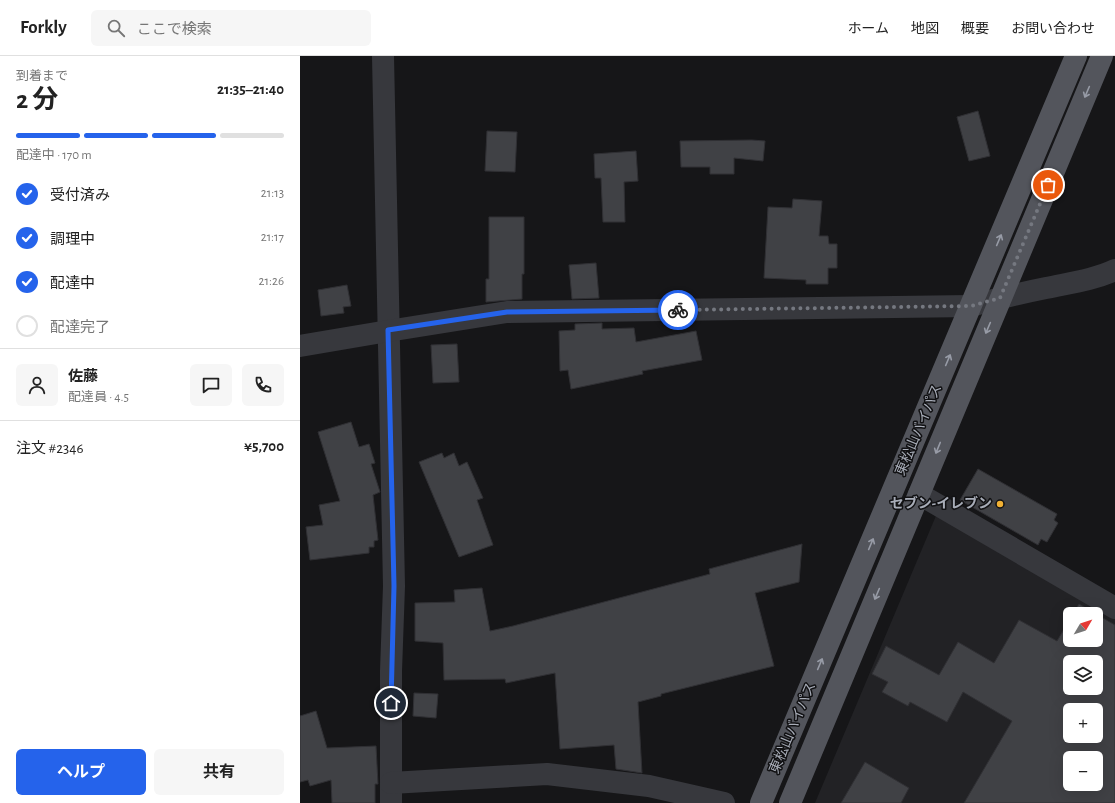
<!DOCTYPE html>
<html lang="ja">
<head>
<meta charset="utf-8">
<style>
	body { margin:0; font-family:"Alegreya Sans","Noto Sans JP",sans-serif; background:#f6f6f6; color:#222; height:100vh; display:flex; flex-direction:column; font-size:15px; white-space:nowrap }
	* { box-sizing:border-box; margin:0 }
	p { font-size:13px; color:#767676 }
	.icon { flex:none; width:22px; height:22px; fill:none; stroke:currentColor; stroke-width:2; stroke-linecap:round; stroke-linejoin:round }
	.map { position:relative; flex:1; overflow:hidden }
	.sheet { display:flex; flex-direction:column; background:#fff; width:300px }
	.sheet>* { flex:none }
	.needle { width:26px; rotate:51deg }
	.tools { position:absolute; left:763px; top:551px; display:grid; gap:8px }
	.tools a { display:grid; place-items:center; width:40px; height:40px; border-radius:6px; background:#fff; box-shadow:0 4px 16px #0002; font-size:20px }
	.pin { position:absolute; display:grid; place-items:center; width:34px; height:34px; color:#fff; margin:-17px; border:2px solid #fff; border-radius:50%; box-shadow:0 1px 4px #0007 }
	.courier { position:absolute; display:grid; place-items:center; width:40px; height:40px; margin:-20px; border:3px solid #2563eb; border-radius:50%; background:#fff; color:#222; box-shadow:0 1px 5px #0007 }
	.summary em { font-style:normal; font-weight:700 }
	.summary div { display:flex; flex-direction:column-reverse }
	.summary { display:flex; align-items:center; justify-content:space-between; height:68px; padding:0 16px }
	h1 { font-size:26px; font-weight:700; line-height:30px }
	.bar { display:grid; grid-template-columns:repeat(4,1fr); gap:6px 4px; align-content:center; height:48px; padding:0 16px }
	.bar i { height:5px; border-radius:3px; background:#e0e0e0 }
	.bar .current { background:#2563eb }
	.bar p { grid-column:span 4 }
	.line { display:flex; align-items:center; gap:10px; padding:0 16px; border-top:1px solid #e0e0e0 }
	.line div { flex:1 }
	.round { display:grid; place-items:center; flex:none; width:42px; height:42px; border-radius:6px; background:#f6f6f6 }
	ol { padding:0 16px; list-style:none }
	li { display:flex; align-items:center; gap:12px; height:44px }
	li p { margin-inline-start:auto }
	li .icon { padding:4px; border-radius:50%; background:#2563eb; color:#fff; stroke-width:4 }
	li:last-child { color:#767676 }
	li i { width:22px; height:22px; border:2px solid #e0e0e0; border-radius:50% }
	.cta { display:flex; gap:8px; margin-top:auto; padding:8px 16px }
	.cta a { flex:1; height:46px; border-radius:6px; background:#2563eb; color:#fff; font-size:16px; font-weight:700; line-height:46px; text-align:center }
	.cta a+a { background:#f6f6f6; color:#222 }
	header { display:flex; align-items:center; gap:24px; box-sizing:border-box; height:56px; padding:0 20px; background:#fff; border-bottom:1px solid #e0e0e0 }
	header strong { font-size:19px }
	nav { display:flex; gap:22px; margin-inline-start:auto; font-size:14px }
	.search { width:280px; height:36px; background:#f6f6f6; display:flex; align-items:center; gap:10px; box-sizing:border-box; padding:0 14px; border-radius:6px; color:#767676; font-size:15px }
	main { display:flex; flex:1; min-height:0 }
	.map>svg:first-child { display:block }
</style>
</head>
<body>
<header>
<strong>Forkly</strong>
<div class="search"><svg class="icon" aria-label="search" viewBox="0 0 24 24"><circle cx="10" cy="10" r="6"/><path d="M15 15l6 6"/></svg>ここで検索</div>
<nav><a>ホーム</a><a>地図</a><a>概要</a><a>お問い合わせ</a></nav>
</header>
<main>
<section class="sheet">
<div class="summary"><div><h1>2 分</h1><p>到着まで</p></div><em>21:35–21:40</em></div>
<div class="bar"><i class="current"></i><i class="current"></i><i class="current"></i><i></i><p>配達中 · 170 m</p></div>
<ol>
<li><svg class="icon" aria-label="check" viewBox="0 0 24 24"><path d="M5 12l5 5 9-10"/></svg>受付済み<p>21:13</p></li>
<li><svg class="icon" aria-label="check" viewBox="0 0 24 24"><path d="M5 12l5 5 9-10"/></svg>調理中<p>21:17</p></li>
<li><svg class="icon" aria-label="check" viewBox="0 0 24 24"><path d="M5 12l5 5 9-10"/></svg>配達中<p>21:26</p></li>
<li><i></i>配達完了</li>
</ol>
<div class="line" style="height:72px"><a class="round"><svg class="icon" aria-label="person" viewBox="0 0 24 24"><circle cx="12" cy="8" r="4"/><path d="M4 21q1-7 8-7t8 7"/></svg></a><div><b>佐藤</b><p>配達員 · 4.5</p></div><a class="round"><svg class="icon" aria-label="chat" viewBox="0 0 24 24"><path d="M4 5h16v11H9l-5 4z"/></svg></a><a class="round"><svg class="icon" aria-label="phone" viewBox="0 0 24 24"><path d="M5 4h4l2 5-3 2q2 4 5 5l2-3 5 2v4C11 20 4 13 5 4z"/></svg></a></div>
<div class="line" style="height:52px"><div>注文 #2346</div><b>¥5,700</b></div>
<div class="cta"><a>ヘルプ</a><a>共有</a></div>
</section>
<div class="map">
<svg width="815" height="747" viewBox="0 0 815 747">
	<rect width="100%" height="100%" fill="#161618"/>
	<!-- built -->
	<path fill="#222225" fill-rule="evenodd" d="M638,455L815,560V747H515ZM770,558H796V584H770ZM770,606H796V632H770ZM770,654H796V680H770ZM770,702H796V728H770Z"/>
	<!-- building -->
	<g fill="#404145" stroke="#303034" fill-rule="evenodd">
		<polygon points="678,55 690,100 669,105 657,61"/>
		<polygon points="187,75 217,76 215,116 185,115"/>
		<polygon points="452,84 465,85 463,105 434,102 434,118 410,118 410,111 381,111 380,85"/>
		<polygon points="336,95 338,125 324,126 325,166 303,166 301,122 295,122 294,98"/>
		<polygon points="493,143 522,145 519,180 528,180 529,188 537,188 537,212 528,212 528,228 506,228 506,224 464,222 468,151 492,152"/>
		<polygon points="189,161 224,161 224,218 222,218 222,243 186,246 186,223 189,223"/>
		<polygon points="296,207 299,242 272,243 269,209"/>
		<polygon points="47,229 51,250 43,251 44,257 21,260 18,234"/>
		<polygon points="302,267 302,273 334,272 336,286 396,275 402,304 342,315 343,318 271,333 268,314 260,315 259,275 275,274 275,268"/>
		<polygon points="157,288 159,326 133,327 131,289"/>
		<polygon points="51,366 59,391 69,388 75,407 71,408 80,436 73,439 78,484 74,485 74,491 69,491 69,497 10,504 6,471 23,469 19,449 40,445 18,376"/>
		<polygon points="142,397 144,402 154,397 159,410 167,406 183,442 177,444 193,489 159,501 119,406"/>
		<polygon points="678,413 757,458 754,464 758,467 747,486 741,483 738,489 660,444"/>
		<polygon points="502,488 499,526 455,537 474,610 361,638 361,640 338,646 342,717 316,713 314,689 260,693 255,617 206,627 205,623 144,624 143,587 115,585 115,547 155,546 154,534 182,532 190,575 213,570 410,518 409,513"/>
		<path d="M779,548L815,569V747H664L712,665L663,636L647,666L610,646L608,650L582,636L588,626L572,618L586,590L639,619L658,586L694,607L719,564L757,585L770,563V584H796V558H773ZM770,606H796V632H770ZM770,654H796V680H770ZM770,702H796V728H770Z"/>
		<polygon points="114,637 138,638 136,662 113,660"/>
		<polygon points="16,655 27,692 76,690 78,728 75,728 75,747 32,747 31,724 10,730 8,724 0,726 0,660"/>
		<polygon points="565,706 609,732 601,747 541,747"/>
	</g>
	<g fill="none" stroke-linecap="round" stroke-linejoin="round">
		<!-- minor -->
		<g stroke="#37383d" stroke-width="22">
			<polyline points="83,0 94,530 91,615 91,747"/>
			<polyline points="0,290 88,275 207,256 671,250"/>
			<polyline points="619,438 815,552"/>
			<polyline points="91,727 247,718 349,730 424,747"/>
		</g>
		<!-- tertiary -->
		<path stroke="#37383d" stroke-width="22" d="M671,250C696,243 721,237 746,232C769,227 794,224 815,214"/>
		<!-- primary -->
		<g stroke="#53555c" stroke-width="22">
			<polyline points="461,747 776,0"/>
			<polyline points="490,747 802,0"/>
		</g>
	</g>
	<!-- one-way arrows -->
	<defs><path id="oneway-shaft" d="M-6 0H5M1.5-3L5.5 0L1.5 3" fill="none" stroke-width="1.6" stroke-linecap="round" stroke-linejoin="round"/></defs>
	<g stroke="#979ba6">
		<use href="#oneway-shaft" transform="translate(787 36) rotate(113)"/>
		<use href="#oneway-shaft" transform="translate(699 184) rotate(-67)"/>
		<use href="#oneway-shaft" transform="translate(688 272) rotate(113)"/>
		<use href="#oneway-shaft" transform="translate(648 304) rotate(-67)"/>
		<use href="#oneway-shaft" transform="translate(638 392) rotate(112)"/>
		<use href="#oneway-shaft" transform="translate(571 488) rotate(-67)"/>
		<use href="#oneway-shaft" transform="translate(577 538) rotate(113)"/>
		<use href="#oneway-shaft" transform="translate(520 608) rotate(-67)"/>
	</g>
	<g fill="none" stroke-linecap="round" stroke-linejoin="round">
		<!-- done -->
		<polyline stroke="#757880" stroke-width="4" stroke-dasharray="0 7.2" points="378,254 671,250 700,242 748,129"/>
		<!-- route -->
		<polyline stroke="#2563eb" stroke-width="5" points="91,647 94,530 88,274 207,256 378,254"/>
	</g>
	<!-- markers -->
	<circle fill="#f2b134" stroke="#111113" stroke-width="1.5" cx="700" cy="448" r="4"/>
	<g text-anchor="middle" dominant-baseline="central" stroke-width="3" stroke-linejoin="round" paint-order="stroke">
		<!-- street labels -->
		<g font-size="14" fill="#a8adb8" stroke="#111113">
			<text transform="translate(619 374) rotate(-67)">東松山バイパス</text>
			<text transform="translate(493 672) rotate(-67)">東松山バイパス</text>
		</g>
		<!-- poi labels -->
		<g font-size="14" font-weight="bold" fill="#a8adb8" stroke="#111113" text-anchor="end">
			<text x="692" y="448">セブン-イレブン</text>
		</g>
	</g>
</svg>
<div class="tools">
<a><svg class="needle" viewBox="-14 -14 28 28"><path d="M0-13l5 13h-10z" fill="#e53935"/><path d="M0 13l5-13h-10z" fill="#767676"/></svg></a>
<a><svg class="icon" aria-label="layers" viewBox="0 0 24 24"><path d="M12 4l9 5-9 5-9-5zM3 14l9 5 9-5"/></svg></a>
<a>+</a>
<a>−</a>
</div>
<div class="pin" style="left:748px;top:129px;background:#ea580c"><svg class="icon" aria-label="bag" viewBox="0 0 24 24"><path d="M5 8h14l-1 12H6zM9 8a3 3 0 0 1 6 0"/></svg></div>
<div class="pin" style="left:91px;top:647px;background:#1f2937"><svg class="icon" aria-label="home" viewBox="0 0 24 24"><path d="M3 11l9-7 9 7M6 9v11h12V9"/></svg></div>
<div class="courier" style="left:378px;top:254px"><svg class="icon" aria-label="bike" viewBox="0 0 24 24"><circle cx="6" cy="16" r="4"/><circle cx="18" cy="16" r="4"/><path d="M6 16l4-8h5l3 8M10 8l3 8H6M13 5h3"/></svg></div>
</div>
</main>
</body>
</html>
